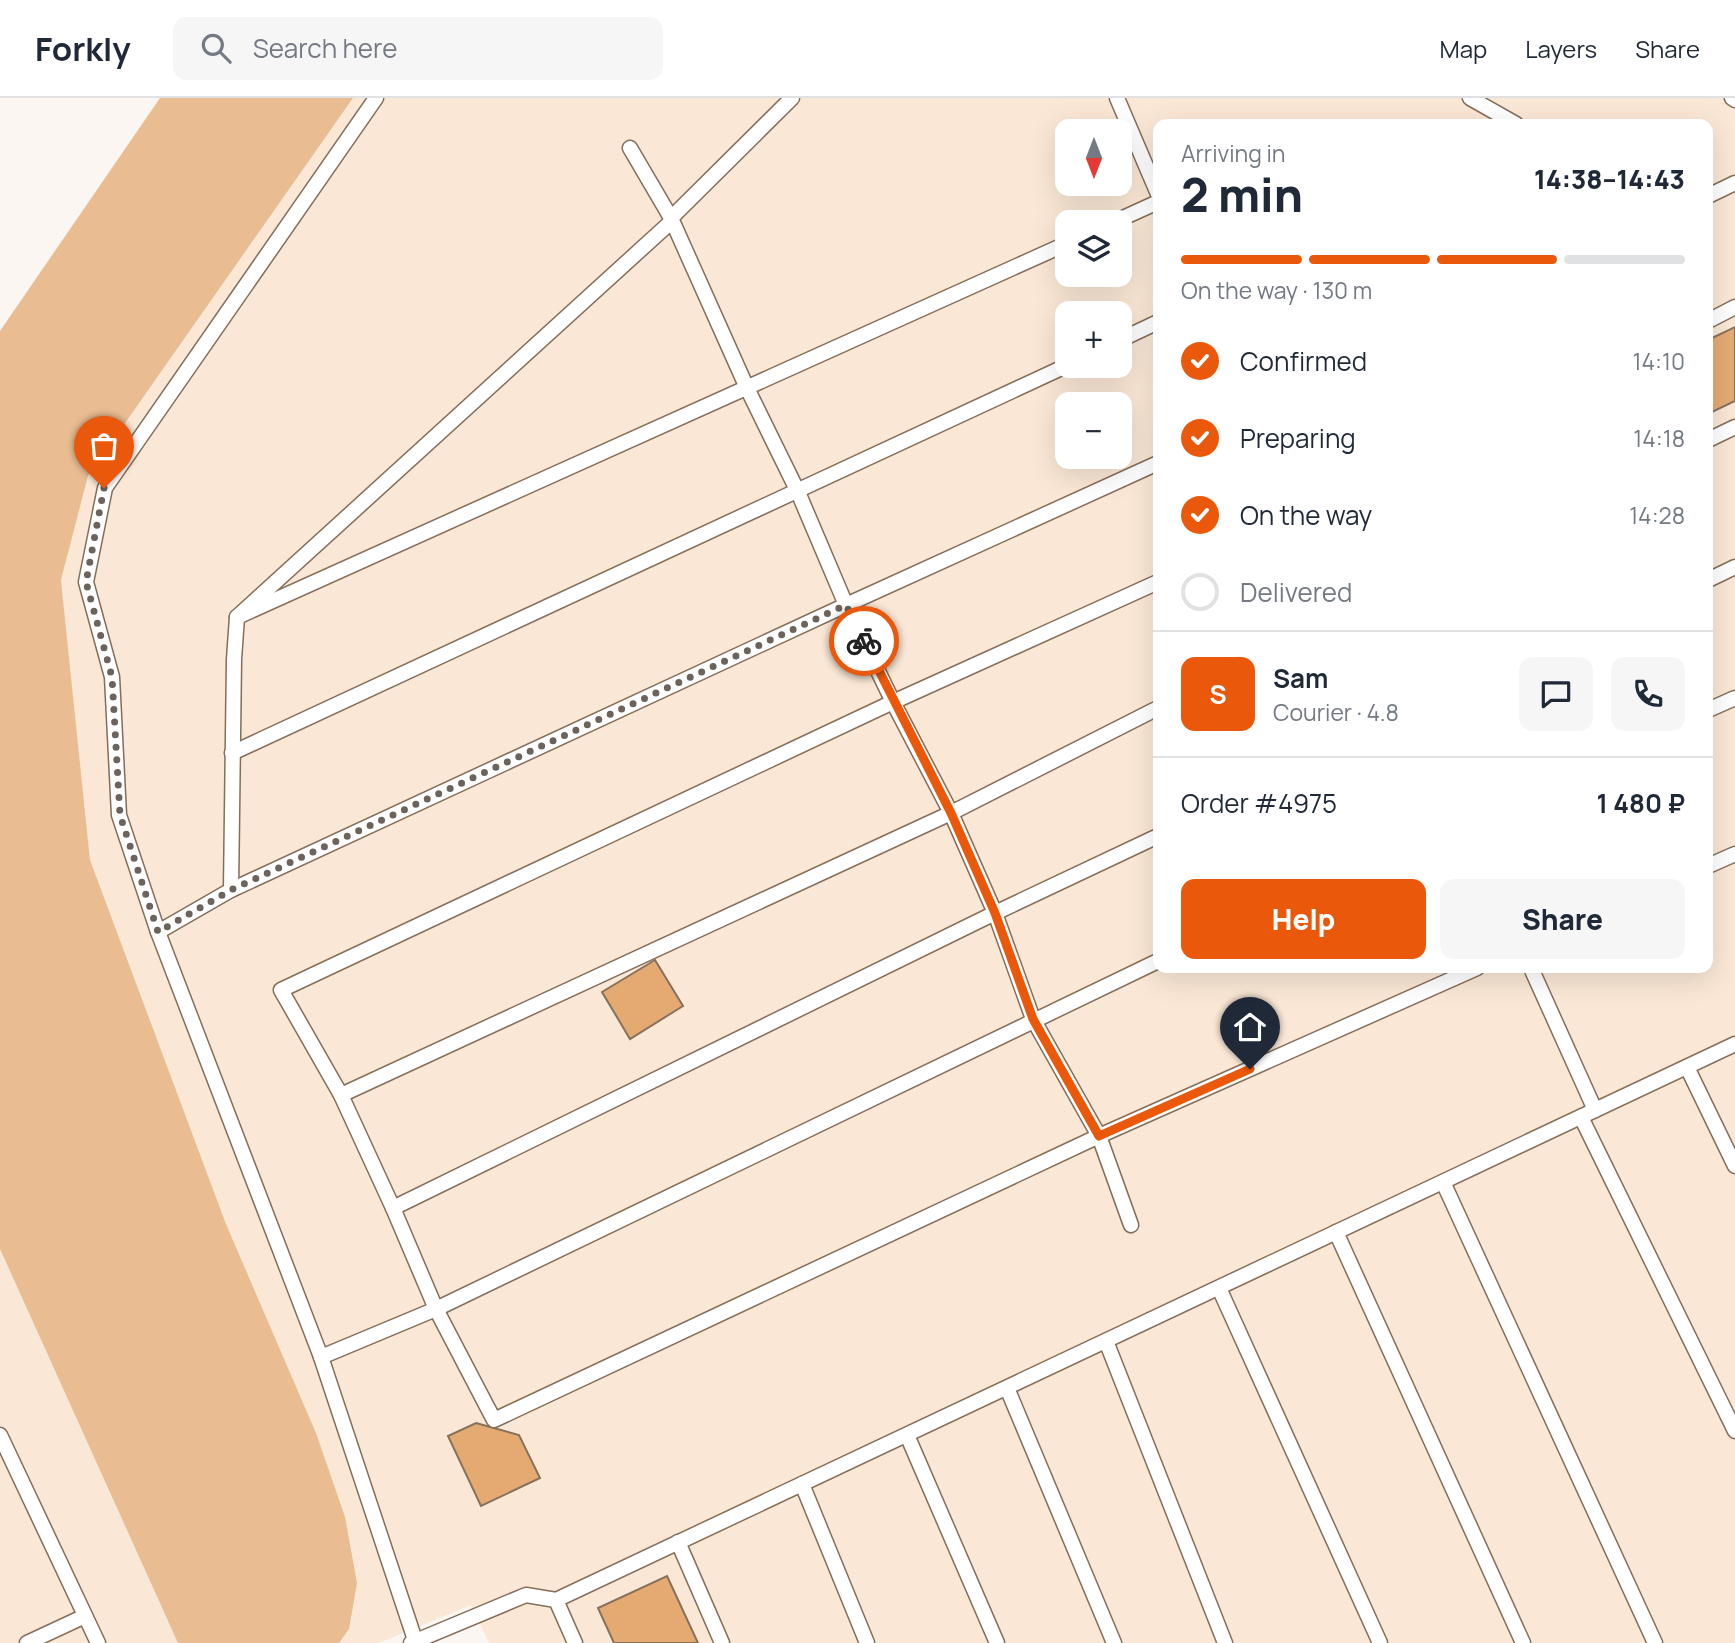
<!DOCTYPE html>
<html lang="en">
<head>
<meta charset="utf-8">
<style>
	body { margin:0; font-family:Manrope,sans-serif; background:#f6f6f7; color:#1f2937; height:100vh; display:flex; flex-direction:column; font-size:26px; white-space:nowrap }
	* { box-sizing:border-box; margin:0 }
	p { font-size:23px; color:#747a83 }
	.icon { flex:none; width:38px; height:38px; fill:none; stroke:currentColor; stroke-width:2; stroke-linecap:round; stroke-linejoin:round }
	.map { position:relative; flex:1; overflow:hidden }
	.drawer { position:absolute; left:1153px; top:21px; width:560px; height:854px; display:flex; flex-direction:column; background:#fff; border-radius:14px; box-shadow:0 7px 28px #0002 }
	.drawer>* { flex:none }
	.needle { width:46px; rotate:180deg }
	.buttons { position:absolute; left:1055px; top:21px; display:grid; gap:14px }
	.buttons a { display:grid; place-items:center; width:77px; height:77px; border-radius:14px; background:#fff; box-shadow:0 7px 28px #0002; font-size:35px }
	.pin { position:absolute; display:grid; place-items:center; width:60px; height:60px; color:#fff; margin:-72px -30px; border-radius:50% 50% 50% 0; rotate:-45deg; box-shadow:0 0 7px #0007 }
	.pin .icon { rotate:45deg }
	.courier { position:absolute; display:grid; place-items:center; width:70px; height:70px; margin:-35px; border:5px solid #ea580c; border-radius:50%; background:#fff; color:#222; box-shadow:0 2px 9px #0007 }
	.summary em { font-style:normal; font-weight:800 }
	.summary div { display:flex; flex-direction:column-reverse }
	.summary { display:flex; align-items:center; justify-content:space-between; height:119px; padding:0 28px }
	h1 { font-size:46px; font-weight:800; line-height:52px }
	.bar { display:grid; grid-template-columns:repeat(4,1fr); gap:10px 7px; align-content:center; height:84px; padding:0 28px }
	.bar i { height:9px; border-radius:5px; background:#e0e1e3 }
	.bar .on { background:#ea580c }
	.bar p { grid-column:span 4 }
	.line { display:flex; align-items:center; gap:18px; padding:0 28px; border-top:2px solid #e0e1e3 }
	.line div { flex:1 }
	.round { display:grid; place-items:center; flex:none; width:74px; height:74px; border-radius:14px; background:#f6f6f7 }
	ol { padding:0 28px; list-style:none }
	li { display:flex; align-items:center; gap:21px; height:77px }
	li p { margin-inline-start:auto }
	li .icon { padding:7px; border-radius:50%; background:#ea580c; color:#fff; stroke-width:4 }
	li:last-child { color:#747a83 }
	li i { width:38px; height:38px; border:4px solid #e0e1e3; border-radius:50% }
	.cta { display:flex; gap:14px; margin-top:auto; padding:14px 28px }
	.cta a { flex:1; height:80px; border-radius:14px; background:#ea580c; color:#fff; font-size:28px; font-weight:800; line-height:80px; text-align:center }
	.cta a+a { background:#f6f6f7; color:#1f2937 }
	header { display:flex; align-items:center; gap:42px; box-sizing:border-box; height:98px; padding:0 35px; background:#fff; border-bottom:2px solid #e0e1e3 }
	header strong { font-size:33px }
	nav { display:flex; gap:38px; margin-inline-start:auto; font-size:24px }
	.search { width:490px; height:63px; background:#f6f6f7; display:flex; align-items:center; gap:18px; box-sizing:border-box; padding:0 24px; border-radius:14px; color:#747a83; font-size:26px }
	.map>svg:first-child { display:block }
</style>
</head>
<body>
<header>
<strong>Forkly</strong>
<div class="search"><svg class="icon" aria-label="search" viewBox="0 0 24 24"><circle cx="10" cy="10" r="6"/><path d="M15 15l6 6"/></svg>Search here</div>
<nav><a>Map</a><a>Layers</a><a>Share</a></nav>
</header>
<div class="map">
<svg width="1735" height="1545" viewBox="0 0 1735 1545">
	<rect width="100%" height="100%" fill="#fcf6f2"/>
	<!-- built -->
	<g fill="#fae7d5" fill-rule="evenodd">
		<path d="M353,0H1735V1545H489L471,1507L379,1545H339L349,1531L316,1335L226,1126L90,762L61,482L88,378ZM1158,26H1708V870H1158ZM1068,33H1120V86H1068ZM1068,124H1120V177H1068ZM1068,215H1120V268H1068ZM1068,306H1120V359H1068Z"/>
		<polygon points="0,1151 178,1545 0,1545"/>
	</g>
	<!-- green -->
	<polygon fill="#e9bc91" points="160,0 353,0 88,378 61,482 90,762 226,1126 316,1335 345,1419 357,1485 349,1531 339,1545 178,1545 0,1151 0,233"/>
	<!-- building -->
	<g fill="#e4aa72" stroke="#88715c" stroke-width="2">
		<polygon points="1735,229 1735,303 1708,316 1708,242"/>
		<polygon points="655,862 683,908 630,941 602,894"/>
		<polygon points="476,1325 519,1337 540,1380 481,1408 448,1338"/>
		<polygon points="667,1478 698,1545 614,1545 598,1510"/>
	</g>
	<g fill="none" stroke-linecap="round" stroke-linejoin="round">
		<defs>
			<g id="lane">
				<polyline points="376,0 105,390 86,484 112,579 119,717 158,834 321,1259 416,1545"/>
				<polyline points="1117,0 1158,96"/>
				<polyline points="1470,0 1516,26"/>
				<polyline points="1732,0 1735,2"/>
				<polyline points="630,50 671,120 747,290 798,394 846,507 893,604 951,715 995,815 1033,921 1099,1038 1131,1127"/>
				<polyline points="1708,98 1735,85"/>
				<polyline points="671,120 792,0"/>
				<polyline points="1114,124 1158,104"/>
				<polyline points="1708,223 1735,209"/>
				<polyline points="1120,242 1158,224"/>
				<polyline points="1708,342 1735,329"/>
				<polyline points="1708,482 1735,469"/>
				<polyline points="237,519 1068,145"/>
				<polyline points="1708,612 1735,600"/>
				<polyline points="232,655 1068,267"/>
				<polyline points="1158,738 995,815 393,1110 436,1211 494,1322 1099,1038 1477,870"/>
				<polyline points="1708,768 1735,756"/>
				<polyline points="231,792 234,561 237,519 672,123"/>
				<polyline points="158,834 231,792 846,507 1158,365"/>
				<polyline points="1531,870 1595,1012"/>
				<polyline points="1687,969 1735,1068"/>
				<polyline points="341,997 951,715 1158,610"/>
				<polyline points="1581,1019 1735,1333"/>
				<polyline points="1443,1084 1655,1545"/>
				<polyline points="393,1110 341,997 281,892 893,604 1158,484"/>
				<polyline points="1336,1134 1523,1545"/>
				<polyline points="1219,1190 1380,1545"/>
				<polyline points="1106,1243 1225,1545"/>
				<polyline points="321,1259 436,1211 1158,863"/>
				<polyline points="1007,1290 1114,1545"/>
				<polyline points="0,1337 98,1545"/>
				<polyline points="907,1337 997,1545"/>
				<polyline points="802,1386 867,1545"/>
				<polyline points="678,1444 722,1545"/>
				<polyline points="556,1502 575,1545"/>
				<polyline points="27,1545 85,1518"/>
				<polyline points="411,1545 526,1497 556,1502 1735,946"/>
			</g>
		</defs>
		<!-- lane casing -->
		<use href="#lane" stroke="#856e59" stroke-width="17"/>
		<!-- lane -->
		<use href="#lane" stroke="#fff" stroke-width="14"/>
	</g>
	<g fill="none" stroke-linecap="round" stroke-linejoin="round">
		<!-- done -->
		<polyline stroke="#6c645c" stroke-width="7" stroke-dasharray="0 12.6" points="104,390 86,484 112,579 120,717 158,834 231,792 846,507 864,543"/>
		<!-- route -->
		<polyline stroke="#ea580c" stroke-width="9" points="864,543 951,715 995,815 1033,921 1099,1038 1250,971"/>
	</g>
</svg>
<div class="buttons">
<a><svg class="needle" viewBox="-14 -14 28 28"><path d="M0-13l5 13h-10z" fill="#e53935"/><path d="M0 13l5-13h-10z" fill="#747a83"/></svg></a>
<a><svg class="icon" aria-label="layers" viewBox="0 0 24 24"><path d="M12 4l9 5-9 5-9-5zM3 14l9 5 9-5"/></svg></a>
<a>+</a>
<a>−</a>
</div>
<div class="pin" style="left:104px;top:390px;background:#ea580c"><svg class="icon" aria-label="bag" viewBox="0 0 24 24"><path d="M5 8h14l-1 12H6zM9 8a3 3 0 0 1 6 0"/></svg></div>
<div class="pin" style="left:1250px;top:971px;background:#1f2937"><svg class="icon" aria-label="home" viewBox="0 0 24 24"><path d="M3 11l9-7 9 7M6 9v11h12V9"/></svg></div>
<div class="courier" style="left:864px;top:543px"><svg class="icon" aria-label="bike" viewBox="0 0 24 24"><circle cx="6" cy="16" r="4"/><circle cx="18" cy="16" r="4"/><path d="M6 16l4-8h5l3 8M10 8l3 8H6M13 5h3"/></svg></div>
<section class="drawer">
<div class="summary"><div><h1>2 min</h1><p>Arriving in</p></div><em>14:38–14:43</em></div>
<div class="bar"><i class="on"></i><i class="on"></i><i class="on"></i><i></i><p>On the way · 130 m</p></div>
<ol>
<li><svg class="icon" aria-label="check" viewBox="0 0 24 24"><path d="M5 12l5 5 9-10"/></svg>Confirmed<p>14:10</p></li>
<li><svg class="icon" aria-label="check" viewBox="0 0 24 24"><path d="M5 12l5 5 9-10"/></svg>Preparing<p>14:18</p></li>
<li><svg class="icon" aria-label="check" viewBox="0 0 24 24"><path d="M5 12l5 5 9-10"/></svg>On the way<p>14:28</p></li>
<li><i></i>Delivered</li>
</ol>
<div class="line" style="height:126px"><b class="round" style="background:#ea580c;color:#fff">S</b><div><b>Sam</b><p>Courier · 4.8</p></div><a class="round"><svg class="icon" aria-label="chat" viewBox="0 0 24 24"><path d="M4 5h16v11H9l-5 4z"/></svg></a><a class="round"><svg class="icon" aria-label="phone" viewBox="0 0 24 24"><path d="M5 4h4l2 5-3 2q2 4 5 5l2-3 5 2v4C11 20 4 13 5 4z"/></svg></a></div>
<div class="line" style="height:91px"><div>Order #4975</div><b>1 480 ₽</b></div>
<div class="cta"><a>Help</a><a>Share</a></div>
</section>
</div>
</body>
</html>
